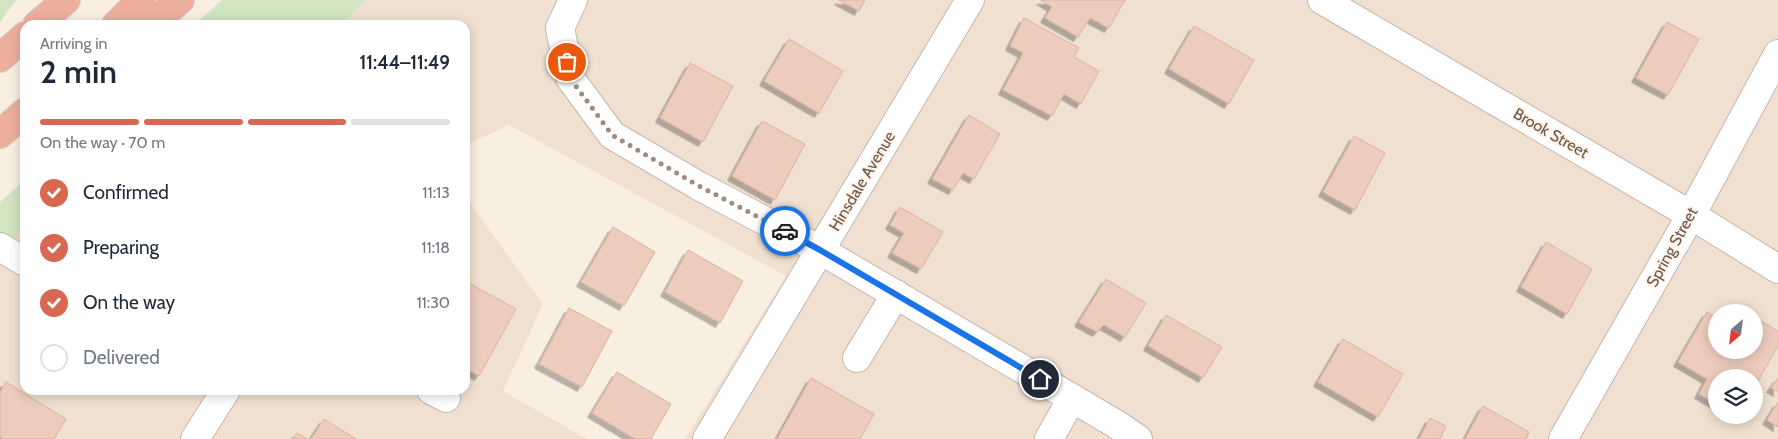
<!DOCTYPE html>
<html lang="en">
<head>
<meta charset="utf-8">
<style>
	body { margin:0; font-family:Cabin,sans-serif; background:#f6f6f7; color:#1f2937; height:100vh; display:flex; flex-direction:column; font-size:19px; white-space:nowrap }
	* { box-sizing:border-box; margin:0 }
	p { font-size:16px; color:#747a83 }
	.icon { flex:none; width:28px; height:28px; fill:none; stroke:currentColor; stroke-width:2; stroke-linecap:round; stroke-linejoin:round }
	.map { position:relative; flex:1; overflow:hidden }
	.side { position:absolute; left:20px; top:20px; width:450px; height:375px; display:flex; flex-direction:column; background:#fff; border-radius:15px; box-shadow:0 2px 12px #0003 }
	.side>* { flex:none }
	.needle { width:32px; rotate:208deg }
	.tools { position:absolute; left:1708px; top:304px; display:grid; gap:10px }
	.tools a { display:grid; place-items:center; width:55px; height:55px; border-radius:50%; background:#fff; box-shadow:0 2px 12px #0003; font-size:25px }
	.pin { position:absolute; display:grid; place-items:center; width:42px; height:42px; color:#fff; margin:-21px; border:2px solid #fff; border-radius:50%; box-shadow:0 1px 5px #0007 }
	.courier { position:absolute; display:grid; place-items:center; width:50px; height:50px; margin:-25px; border:4px solid #1a73e8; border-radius:50%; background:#fff; color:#222; box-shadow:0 1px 6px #0007 }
	.overview em { font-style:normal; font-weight:600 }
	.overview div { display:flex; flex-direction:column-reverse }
	.overview { display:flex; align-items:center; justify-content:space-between; height:85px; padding:0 20px }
	h1 { font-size:32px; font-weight:600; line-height:38px }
	.bar { display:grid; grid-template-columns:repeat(4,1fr); gap:8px 5px; align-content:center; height:60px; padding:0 20px }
	.bar i { height:6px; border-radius:4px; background:#e0e1e3 }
	.bar .current { background:#d86851 }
	.bar p { grid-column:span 4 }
	ol { padding:0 20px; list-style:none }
	li { display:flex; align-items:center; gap:15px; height:55px }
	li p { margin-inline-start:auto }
	li .icon { padding:5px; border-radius:50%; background:#d86851; color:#fff; stroke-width:4 }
	li:last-child { color:#747a83 }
	li i { width:28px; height:28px; border:2px solid #e0e1e3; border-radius:50% }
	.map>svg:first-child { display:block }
</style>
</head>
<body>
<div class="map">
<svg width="1778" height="439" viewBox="0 0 1778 439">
	<defs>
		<filter id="shadow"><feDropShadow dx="-4.5" dy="4.5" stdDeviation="0" flood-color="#0004"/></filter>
	</defs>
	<rect width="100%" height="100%" fill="#f9efe1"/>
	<!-- residential -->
	<g fill="#f0e0d1" fill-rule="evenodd">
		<path d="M365,0H1778V439H685L786,276L509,125L465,146V25H342ZM1716,312H1754V350H1716ZM1716,378H1754V415H1716Z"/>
		<polygon points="465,196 543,304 503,391 587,439 0,439 0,249 25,229 25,390 465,390"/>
	</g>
	<!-- green -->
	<g fill="#d2e5c2">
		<polygon points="0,0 16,0 0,22"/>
		<polygon points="222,0 365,0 342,25 194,25"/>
		<polygon points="25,180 25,229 0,249 0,202"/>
	</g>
	<!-- building -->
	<g fill="#ecccbc" stroke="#ddb29e" filter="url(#shadow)">
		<polygon points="839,0 865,0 859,11"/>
		<polygon points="1041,0 1125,0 1109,28 1090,18 1078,37 1045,18 1052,7"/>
		<polygon points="1024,18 1079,48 1074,57 1099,71 1081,104 1064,94 1052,116 1003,90 1023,53 1010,46"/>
		<polygon points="1667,22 1699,39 1668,95 1636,78"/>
		<polygon points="1194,26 1254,60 1229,104 1169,69"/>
		<polygon points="789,39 843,71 819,113 764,81"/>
		<polygon points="690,63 733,86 703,142 660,118"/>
		<polygon points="969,115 1000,134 974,179 963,173 953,190 932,179"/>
		<polygon points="762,121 805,144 775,200 732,176"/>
		<polygon points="1354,136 1385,153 1355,210 1323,192"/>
		<polygon points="900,207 943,232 921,269 892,253 904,233 890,225"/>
		<polygon points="613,227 655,252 624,306 581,282"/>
		<polygon points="1546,242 1592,269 1567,314 1521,287"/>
		<polygon points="688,250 743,281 720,323 665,292"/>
		<polygon points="1106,279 1146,303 1125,337 1104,325 1097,332 1079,322"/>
		<polygon points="465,281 516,309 479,376 465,368"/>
		<polygon points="569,308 612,331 582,387 539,364"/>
		<polygon points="1707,312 1716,318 1716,350 1754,350 1754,317 1778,331 1778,346 1754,388 1754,378 1716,378 1716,404 1699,394 1707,379 1678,362"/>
		<polygon points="1166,315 1222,347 1203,378 1148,346"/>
		<polygon points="1343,339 1403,374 1378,417 1318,382"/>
		<polygon points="617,372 671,404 651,439 635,439 592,413"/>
		<polygon points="811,378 874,414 860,439 777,439"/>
		<polygon points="1778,378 1778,392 1771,388"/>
		<polygon points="6,382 66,419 54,439 3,439 0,437 0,392"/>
		<polygon points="1778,402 1778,427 1767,420"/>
		<polygon points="1483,406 1529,432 1526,439 1465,439"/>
		<polygon points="1430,418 1446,426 1440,439 1419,439"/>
		<polygon points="324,419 356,439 311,439"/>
		<polygon points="297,433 307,439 293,439"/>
	</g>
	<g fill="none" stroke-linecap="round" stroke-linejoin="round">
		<defs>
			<g id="minor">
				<polyline points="573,0 560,28 570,78 612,135 699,186 820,250 1116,424 1138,439"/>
				<polyline points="1322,0 1691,215 1778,269"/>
				<polyline points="0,247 25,262"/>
				<polyline points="857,358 896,294"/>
				<polyline points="431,390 446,398"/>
				<polyline points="195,439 226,390"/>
				<polyline points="707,439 970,0"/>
				<polyline points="1049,439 1072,398"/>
				<polyline points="1563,439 1691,215 1778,54"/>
			</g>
			<g id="highway">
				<polyline points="37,25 66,0"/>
				<polyline points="116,25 141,0"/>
				<polyline points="150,25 180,0"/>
				<polyline points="0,58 25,36"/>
				<polyline points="0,134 25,112"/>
			</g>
		</defs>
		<!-- minor casing -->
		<use href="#minor" stroke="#c8b6aa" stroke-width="30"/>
		<!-- highway casing -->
		<use href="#highway" stroke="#d6cfcd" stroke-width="30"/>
		<!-- minor -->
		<use href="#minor" stroke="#fff" stroke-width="28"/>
		<!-- highway -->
		<use href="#highway" stroke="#eeae9e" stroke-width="28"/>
	</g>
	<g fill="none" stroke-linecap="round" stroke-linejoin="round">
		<!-- done -->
		<polyline stroke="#9f8b80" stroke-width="5" stroke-dasharray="0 9" points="567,62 570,78 612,135 699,186 785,231"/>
		<!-- route -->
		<polyline stroke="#1a73e8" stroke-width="6" points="785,231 820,250 1040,379"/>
	</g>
	<g text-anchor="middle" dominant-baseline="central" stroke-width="4" stroke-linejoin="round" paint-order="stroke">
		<!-- street labels -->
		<g font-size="16" fill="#6e554b" stroke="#fdf3e7">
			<text transform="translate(1551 133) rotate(30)">Brook Street</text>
			<text transform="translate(862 181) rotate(-59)">Hinsdale Avenue</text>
			<text transform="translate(1672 247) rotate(-61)">Spring Street</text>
		</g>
	</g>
</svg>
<div class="tools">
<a><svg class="needle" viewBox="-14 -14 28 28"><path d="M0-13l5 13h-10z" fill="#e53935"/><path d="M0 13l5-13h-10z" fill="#747a83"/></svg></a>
<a><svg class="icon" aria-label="layers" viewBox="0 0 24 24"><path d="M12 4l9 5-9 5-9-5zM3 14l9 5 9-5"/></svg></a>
</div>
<div class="pin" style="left:567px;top:62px;background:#ea580c"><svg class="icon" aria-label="bag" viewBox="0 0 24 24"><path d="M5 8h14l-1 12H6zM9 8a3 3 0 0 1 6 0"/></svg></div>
<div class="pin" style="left:1040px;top:379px;background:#1f2937"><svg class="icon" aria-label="home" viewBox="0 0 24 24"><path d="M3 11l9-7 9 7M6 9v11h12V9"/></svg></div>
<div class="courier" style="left:785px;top:231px"><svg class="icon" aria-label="car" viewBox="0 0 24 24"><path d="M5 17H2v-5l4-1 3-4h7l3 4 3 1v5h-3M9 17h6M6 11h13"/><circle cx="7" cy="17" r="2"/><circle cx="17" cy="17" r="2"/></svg></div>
<section class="side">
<div class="overview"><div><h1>2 min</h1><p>Arriving in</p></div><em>11:44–11:49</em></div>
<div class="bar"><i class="current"></i><i class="current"></i><i class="current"></i><i></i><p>On the way · 70 m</p></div>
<ol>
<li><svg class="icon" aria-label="check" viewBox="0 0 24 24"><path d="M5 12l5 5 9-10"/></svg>Confirmed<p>11:13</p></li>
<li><svg class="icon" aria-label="check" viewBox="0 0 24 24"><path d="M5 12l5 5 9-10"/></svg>Preparing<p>11:18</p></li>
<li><svg class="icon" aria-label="check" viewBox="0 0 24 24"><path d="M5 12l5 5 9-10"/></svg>On the way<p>11:30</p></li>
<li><i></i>Delivered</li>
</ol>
</section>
</div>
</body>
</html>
